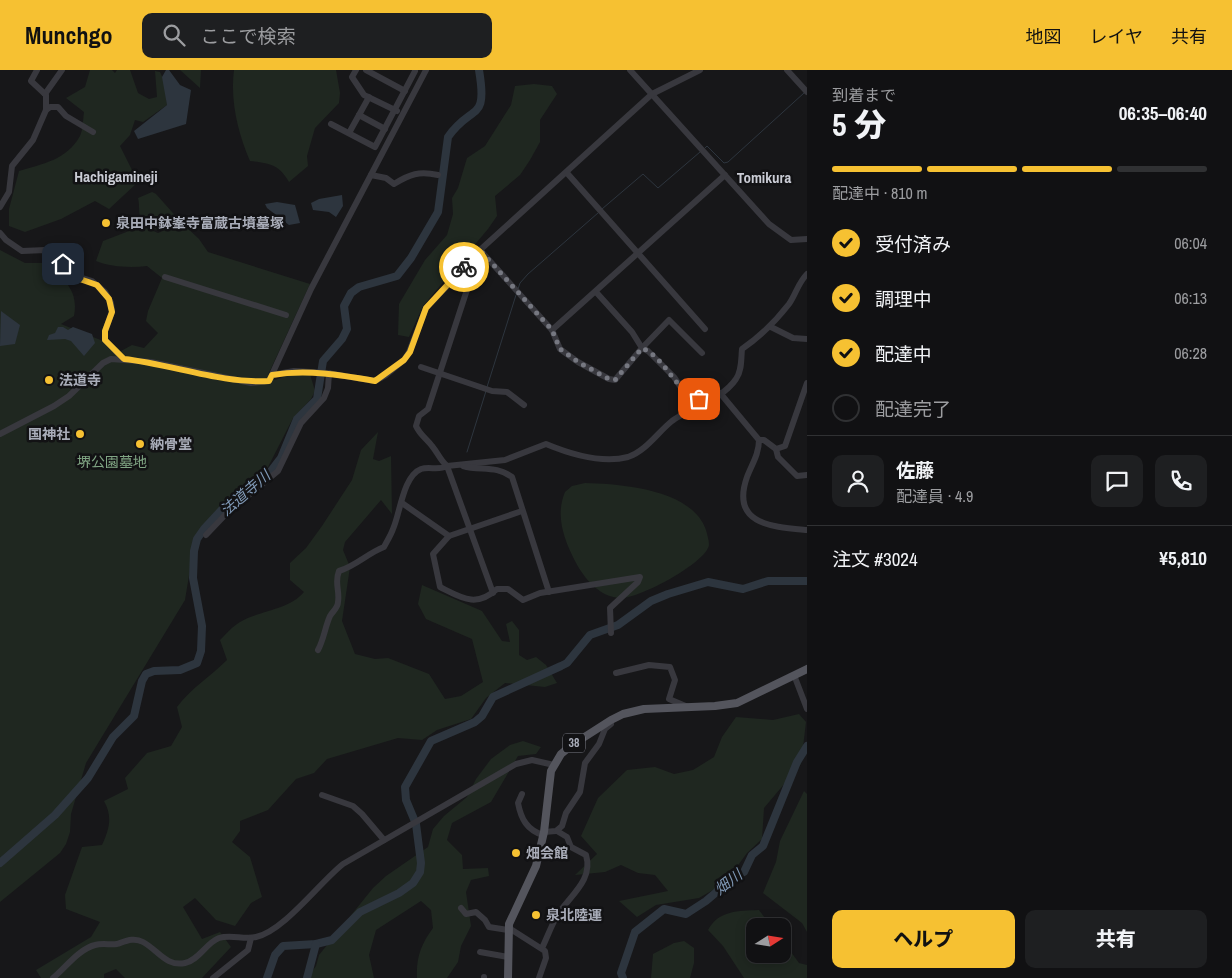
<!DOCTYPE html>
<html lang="ja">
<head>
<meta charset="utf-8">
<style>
	body { margin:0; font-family:"Archivo Narrow","Noto Sans JP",sans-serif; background:#1e1f21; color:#f1f3f6; height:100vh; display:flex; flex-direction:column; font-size:19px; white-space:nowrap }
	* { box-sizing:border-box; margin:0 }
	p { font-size:16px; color:#9c9da0 }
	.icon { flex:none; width:28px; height:28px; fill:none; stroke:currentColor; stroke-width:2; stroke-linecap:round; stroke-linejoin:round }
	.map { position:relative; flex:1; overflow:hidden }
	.sheet { display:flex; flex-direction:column; background:#111113; width:425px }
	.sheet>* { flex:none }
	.needle { width:32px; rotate:78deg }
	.buttons { position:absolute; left:746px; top:848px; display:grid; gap:10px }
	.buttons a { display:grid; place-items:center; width:45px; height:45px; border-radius:10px; background:#111113; box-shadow:0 2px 12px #0003,0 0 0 1px #303133; font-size:25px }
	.pin { position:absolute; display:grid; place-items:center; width:42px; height:42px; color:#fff; margin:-21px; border-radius:10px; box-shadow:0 2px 8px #0006 }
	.courier { position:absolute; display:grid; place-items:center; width:50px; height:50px; margin:-25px; border:4px solid #f6c132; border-radius:50%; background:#fff; color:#222; box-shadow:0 1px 6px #0007 }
	.head em { font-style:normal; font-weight:800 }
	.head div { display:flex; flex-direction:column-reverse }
	.head { display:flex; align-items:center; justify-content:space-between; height:85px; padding:0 25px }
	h1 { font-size:32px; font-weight:800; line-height:38px }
	.bar { display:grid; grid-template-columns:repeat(4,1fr); gap:8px 5px; align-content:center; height:60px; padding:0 25px }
	.bar i { height:6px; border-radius:4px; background:#303133 }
	.bar .selected { background:#f6c132 }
	.bar p { grid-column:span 4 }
	.line { display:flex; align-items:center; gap:12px; padding:0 25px; border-top:1px solid #303133 }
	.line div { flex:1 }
	.round { display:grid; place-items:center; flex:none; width:52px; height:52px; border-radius:10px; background:#1e1f21 }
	ol { padding:0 25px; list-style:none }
	li { display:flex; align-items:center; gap:15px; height:55px }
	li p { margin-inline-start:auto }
	li .icon { padding:5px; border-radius:50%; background:#f6c132; color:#111; stroke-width:4 }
	li:last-child { color:#9c9da0 }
	li i { width:28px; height:28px; border:2px solid #303133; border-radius:50% }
	.primary-button { display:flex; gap:10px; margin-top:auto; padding:10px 25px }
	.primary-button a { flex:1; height:58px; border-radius:10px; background:#f6c132; color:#111; font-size:20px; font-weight:800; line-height:58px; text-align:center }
	.primary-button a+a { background:#1e1f21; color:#f1f3f6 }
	header { display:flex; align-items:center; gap:30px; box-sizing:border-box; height:70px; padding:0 25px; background:#f6c132; color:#111 }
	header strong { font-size:24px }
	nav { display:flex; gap:28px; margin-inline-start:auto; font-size:18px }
	.search { width:350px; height:45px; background:#1e1f21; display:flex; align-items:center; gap:12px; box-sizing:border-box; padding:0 18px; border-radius:10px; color:#9c9da0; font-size:19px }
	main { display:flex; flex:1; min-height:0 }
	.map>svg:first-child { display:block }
</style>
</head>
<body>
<header>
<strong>Munchgo</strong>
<div class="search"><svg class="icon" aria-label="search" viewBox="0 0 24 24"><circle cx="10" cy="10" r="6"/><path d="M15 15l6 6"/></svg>ここで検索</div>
<nav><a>地図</a><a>レイヤ</a><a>共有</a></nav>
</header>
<main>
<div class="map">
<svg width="807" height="908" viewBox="0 0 807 908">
	<rect width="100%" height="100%" fill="#171719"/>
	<!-- green -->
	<g fill="#1f2720">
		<path d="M90,0H112L115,3L117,0H130L138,23L149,29L157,27L155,1L160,2L166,15L167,35L143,52L135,50L130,65L120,76L138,112L109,139L95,131L61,149L25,162L9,156V139L19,101C42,94 67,90 80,66C83,60 83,49 84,42L66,28L85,17Z"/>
		<polygon points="180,0 201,0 200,18"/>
		<path d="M234,0H336L340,23L339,33L315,58L307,86L308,96L289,112C279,94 269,93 250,91C238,63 230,31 234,0Z"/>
		<polygon points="534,14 552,16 557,24 540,50 540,72 530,90 520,105 495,126 497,146 488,159 423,236 409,267 398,265 399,234 425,190 447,165 453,144 452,128 458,118 467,88 485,76 511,35 515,16"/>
		<path d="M152,122L156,124L180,151C167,160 150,165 141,149C138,143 140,135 138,128Z"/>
		<path d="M182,153L199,169L208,182L310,214L268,305L275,310L292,304H310L315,321L311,329L293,348L268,397L223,435L202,457L193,481L185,530L86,693L71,744L70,762L66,774L60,783L0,832V180L25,193H47C64,210 79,220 74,246L61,254L103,271L110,280L117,277L121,281L132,275L144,278L158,263L146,251L148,241L162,208L147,196C130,198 111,197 96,191L103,171L142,156L158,163Z"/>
		<path d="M378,362L373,389L379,391L391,386L392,444L381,430L345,472L343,480L350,497L342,551L355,584L375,589L388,588L429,604L445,629L461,626L483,612L472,569L426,549L418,534L422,515L482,541L502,571L510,572L506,554L512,551L519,560V585L527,590L536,587L546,595L557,613L545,617L505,613L486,628L471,649L437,660L422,670L398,668L327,689L314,703L296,709L268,740L240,751V761L232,772L250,787L262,827L251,833L235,856L216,850L195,828L183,837L202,869L220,862L231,877L202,908H125L116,899L104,904V908H41L36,900L91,867L100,852L66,839L65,825L82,777L102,775C109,760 113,747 104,731L128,719L125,708L147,683L171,676L182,657L177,637C191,618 211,606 227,590L220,570C226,564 233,556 240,552C261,540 289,540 304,522L290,510V493L306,478L322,456L352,410L361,380Z"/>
		<path d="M585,413C621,414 692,419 706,460C707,464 709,470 709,475C706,493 639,529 620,528C599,527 584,508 575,491C564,469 555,446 565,422L572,416Z"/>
		<polygon points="799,644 806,652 801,694 764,738 762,769 747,783 725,813 699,828 656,835 637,847 619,831 668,821 655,805 638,803 621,795 605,802 575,805 597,784 581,766 598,728 627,700 655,697 674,704 693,700 714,687 722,667 736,647 773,650"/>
		<path d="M523,671L541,677L536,684L518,686L491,732L452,753L447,770L462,785L463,799L488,798L489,806L471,810L466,822L471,856L461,876L458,892L447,908H417C416,888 421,874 433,858L431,840L421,831L376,860L369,885L374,908H307L316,896L319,885L373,818L386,806L428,777L433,759L444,746L467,727L476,709L491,689L510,675Z"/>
		<polygon points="804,721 807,724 807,862 802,853 763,823 776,792 780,771"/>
		<path d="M759,840L771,856H755V884H782L783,871L799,893L807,895V908H744L723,876L708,860C719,840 738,841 759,840Z"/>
		<polygon points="684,871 694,878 694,893 690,908 651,908 653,884 674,873"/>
	</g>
	<!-- water -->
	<g fill="#2d353e">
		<polygon points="166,0 169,0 180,15 191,20 186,54 138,69 134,61 167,35 162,7"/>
		<polygon points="342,125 343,136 336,147 329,142 313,140 311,133 319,129"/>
		<polygon points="277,132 295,135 300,153 289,155 267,138 265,134"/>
		<polygon points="1,241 20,255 15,274 0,276"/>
		<polygon points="58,257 63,257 68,260 73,257 92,264 95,273 84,286 71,271 65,269 47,270 49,265 55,263"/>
	</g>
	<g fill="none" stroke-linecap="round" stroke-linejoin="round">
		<!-- stream -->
		<g stroke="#2d353e" stroke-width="1">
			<polyline points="705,78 707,76 724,93 728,92 804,23"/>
			<polyline points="602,139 643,104 658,118 700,82"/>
			<polyline points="518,219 520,213 528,204 598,143"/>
			<polyline points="487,317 516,225"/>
			<polyline points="467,382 486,321"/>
		</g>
		<!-- river -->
		<g stroke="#2d353e" stroke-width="8">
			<path d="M0,793L55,745L88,708L113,667L134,646L142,611L146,604L154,601L180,600L197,593L201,581L202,556L193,508L194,481L197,469L204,459L228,433L268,405L281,388L297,349L317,329L323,291L342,269L347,259L344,236L351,223L359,217L397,206L411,188L438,142L448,67C472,33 488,53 479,0"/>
			<polyline points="267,908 275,885 283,876 316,874 332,870 360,842 399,823 413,813 420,802 421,793 416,754 406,730 405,717 431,671 475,652 482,646 493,627 561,596 567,593 590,565 618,555 651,531 668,524 708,512 743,519 768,511 807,511"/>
			<polyline points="307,908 316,874"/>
			<polyline points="623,908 621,903 635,862 664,839 686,844 706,831 734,807 744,802 752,785 763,776 797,692 807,676"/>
		</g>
		<!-- minor -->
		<g stroke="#38383e" stroke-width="6">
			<polyline points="356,0 352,7 364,25 397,41"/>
			<polyline points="366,0 405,21"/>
			<polyline points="630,0 769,154 791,170 807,169"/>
			<path d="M700,0L652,24L480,180L428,339L419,346L416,356C420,365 426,368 432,376C438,383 440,390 447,396L505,390L546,374C570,384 602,394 628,387C646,381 658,362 672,351C691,337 722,330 736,309C742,301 741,289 742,279C761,266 775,252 789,234C796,224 798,213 807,204"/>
			<polyline points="787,0 807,22"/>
			<polyline points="45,24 62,0"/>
			<polyline points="46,40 50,37 58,37 66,46 93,62"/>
			<polyline points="359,45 385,59"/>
			<polyline points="331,54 375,77 415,1"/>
			<polyline points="349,63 369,27"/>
			<polyline points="567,103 705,259"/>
			<path d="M371,105L386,108L394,114C410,104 419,101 438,105"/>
			<polyline points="0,137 9,122 12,96 33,70 46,40 46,25 31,11 37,0"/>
			<polyline points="0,163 6,170 22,181 46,180 52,182 70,204 92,211 105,222 111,233 112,242 105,261 105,270 123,289"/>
			<polyline points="480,180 552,260 560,279 578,292 609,309 615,310 642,278 632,262 596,222"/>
			<polyline points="165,207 286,245"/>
			<polyline points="771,257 793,268 807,269"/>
			<polyline points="552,260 725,105"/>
			<polyline points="702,283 669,250 642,278 648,281 674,307 682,319 706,334"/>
			<polyline points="421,297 492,321 507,322 524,335"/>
			<polyline points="272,305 294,301 327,303 375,311 386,305 404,290 409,282 426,238 477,185"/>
			<path d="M720,323L759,370C759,384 752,394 747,407C730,455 773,457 807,460"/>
			<polyline points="0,364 54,336 69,326 103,293 111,289 151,292 251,313 269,311 311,219 426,0"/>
			<polyline points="759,370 764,370 776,379 785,376 807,313"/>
			<polyline points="776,379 778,387 797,406 807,405"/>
			<path d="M463,396C480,401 496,395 512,407L549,522"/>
			<polyline points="402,433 449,466 522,441"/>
			<polyline points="206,465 226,444 278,401 301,353 324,328 328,318 329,303"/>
			<path d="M449,466L433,484L440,517C462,528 476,538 497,519H508L523,530L540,523L640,507L638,512L610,538L611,563"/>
			<path d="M318,580C324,569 325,557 330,546C333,541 338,538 338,532C340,520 334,513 339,501C356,496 368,483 384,477C387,471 391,465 393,459C400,444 403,406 421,399C430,396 438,401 447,396L493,523"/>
			<polyline points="616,603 649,595 670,597 675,610 669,629 688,637"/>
			<polyline points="794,605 807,639"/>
			<path d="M522,724L518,733C521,749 527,760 543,765"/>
			<polyline points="322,725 353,736 362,744 384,770"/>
			<polyline points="544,762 556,761 562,756 566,743 580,722 585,693 599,674 605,659 611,654"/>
			<polyline points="461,838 466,844 476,842 485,850 489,857 508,860"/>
			<polyline points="509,858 545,881 546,888 539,908"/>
			<path d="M542,878C547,868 551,856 557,846C568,827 594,811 586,785L571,777L567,767L557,761"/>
			<polyline points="480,882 508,887"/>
			<path d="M53,908C65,898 79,879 95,875C102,873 110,875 117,874C126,871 134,867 143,872C158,880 166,897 185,893C199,890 206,873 219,868C231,864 244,870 256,867C284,861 320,812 343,794L516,694L532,690L554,695"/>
			<polyline points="213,908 248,880 251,868"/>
			<polyline points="484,908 484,907"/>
		</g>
		<!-- major -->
		<polyline stroke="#54555d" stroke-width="8" points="508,908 509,854 536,796 544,762 551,701 561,684 572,675 611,650 623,644 644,639 715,636 737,633 807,599"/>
	</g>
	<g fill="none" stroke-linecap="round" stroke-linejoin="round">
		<!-- done -->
		<path stroke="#767881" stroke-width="5" stroke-dasharray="0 9" d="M464,197L480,180L552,260L560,279L578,292L609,309L615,310L642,278C660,286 669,305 682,318C686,323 694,326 699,329"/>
		<!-- route -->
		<path stroke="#f6c132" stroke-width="6" d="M63,194L74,207L97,215L109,229L112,242L105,261V270L124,289C171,294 222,314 269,311L272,305C307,299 341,305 375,311L404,290L410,282L426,238L464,197"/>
	</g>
	<!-- markers -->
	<g fill="#f6c132" stroke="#121214" stroke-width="2">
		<circle cx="106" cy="153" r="5"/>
		<circle cx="49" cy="310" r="5"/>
		<circle cx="80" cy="364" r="5"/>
		<circle cx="140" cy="374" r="5"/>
		<circle cx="516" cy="783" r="5"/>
		<circle cx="536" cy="845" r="5"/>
	</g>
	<g text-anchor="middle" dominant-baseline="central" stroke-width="5" stroke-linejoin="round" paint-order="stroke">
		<!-- shield labels -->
		<rect fill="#121214" stroke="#7c7e88" stroke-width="1" x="563" y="663.5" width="22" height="19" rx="4"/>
		<g font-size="12" font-weight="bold" fill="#a9adb9">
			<text x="574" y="673">38</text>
		</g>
		<!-- poi labels -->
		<g font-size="14" font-weight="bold" fill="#a9adb9" stroke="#121214" text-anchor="start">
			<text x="116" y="153">泉田中鉢峯寺富蔵古墳墓塚</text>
			<text x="59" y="310">法道寺</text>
			<text x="70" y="364" text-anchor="end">国神社</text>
			<text x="150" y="374">納骨堂</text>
			<text x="526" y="783">畑会館</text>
			<text x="546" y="845">泉北陸運</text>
		</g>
		<!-- park labels -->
		<g font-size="14" fill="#80a584" stroke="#121214">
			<text x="112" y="392">堺公園墓地</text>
		</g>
		<!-- neighbourhood labels -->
		<g font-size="15" font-weight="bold" fill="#caccd5" stroke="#121214">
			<text x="116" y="106">Hachigamineji</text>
			<text x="764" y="107">Tomikura</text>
		</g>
		<!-- water labels -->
		<g font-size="15" font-style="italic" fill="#7f98b5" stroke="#121214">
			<text transform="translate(245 423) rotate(-41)">法道寺川</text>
			<text transform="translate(728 812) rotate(-38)">畑川</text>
		</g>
	</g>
</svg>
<div class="buttons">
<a><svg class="needle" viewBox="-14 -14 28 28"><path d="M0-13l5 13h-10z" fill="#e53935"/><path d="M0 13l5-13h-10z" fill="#9c9da0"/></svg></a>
</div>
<div class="pin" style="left:699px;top:329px;background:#ea580c"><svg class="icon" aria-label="bag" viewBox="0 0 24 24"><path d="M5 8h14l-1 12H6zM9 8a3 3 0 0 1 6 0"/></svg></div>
<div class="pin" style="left:63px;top:194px;background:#1f2937"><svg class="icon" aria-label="home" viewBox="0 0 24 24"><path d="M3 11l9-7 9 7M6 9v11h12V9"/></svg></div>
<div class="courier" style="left:464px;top:197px"><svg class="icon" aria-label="bike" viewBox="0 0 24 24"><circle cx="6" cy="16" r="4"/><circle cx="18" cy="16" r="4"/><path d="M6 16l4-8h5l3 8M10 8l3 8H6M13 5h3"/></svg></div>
</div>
<section class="sheet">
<div class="head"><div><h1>5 分</h1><p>到着まで</p></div><em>06:35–06:40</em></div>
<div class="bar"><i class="selected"></i><i class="selected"></i><i class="selected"></i><i></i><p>配達中 · 810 m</p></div>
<ol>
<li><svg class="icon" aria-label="check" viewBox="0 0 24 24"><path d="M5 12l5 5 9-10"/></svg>受付済み<p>06:04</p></li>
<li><svg class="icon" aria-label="check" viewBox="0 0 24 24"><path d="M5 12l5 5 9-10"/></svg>調理中<p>06:13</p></li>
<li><svg class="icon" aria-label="check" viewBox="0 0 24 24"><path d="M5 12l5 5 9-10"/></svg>配達中<p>06:28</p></li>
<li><i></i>配達完了</li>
</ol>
<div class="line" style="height:90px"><a class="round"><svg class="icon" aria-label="person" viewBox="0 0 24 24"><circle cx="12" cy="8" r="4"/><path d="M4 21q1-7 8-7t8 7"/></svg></a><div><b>佐藤</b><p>配達員 · 4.9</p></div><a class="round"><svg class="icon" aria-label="chat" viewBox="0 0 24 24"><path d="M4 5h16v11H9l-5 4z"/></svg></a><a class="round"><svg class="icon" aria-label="phone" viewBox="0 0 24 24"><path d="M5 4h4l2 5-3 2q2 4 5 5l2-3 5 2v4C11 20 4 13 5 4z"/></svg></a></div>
<div class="line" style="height:65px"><div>注文 #3024</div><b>¥5,810</b></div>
<div class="primary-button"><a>ヘルプ</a><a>共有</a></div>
</section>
</main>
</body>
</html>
